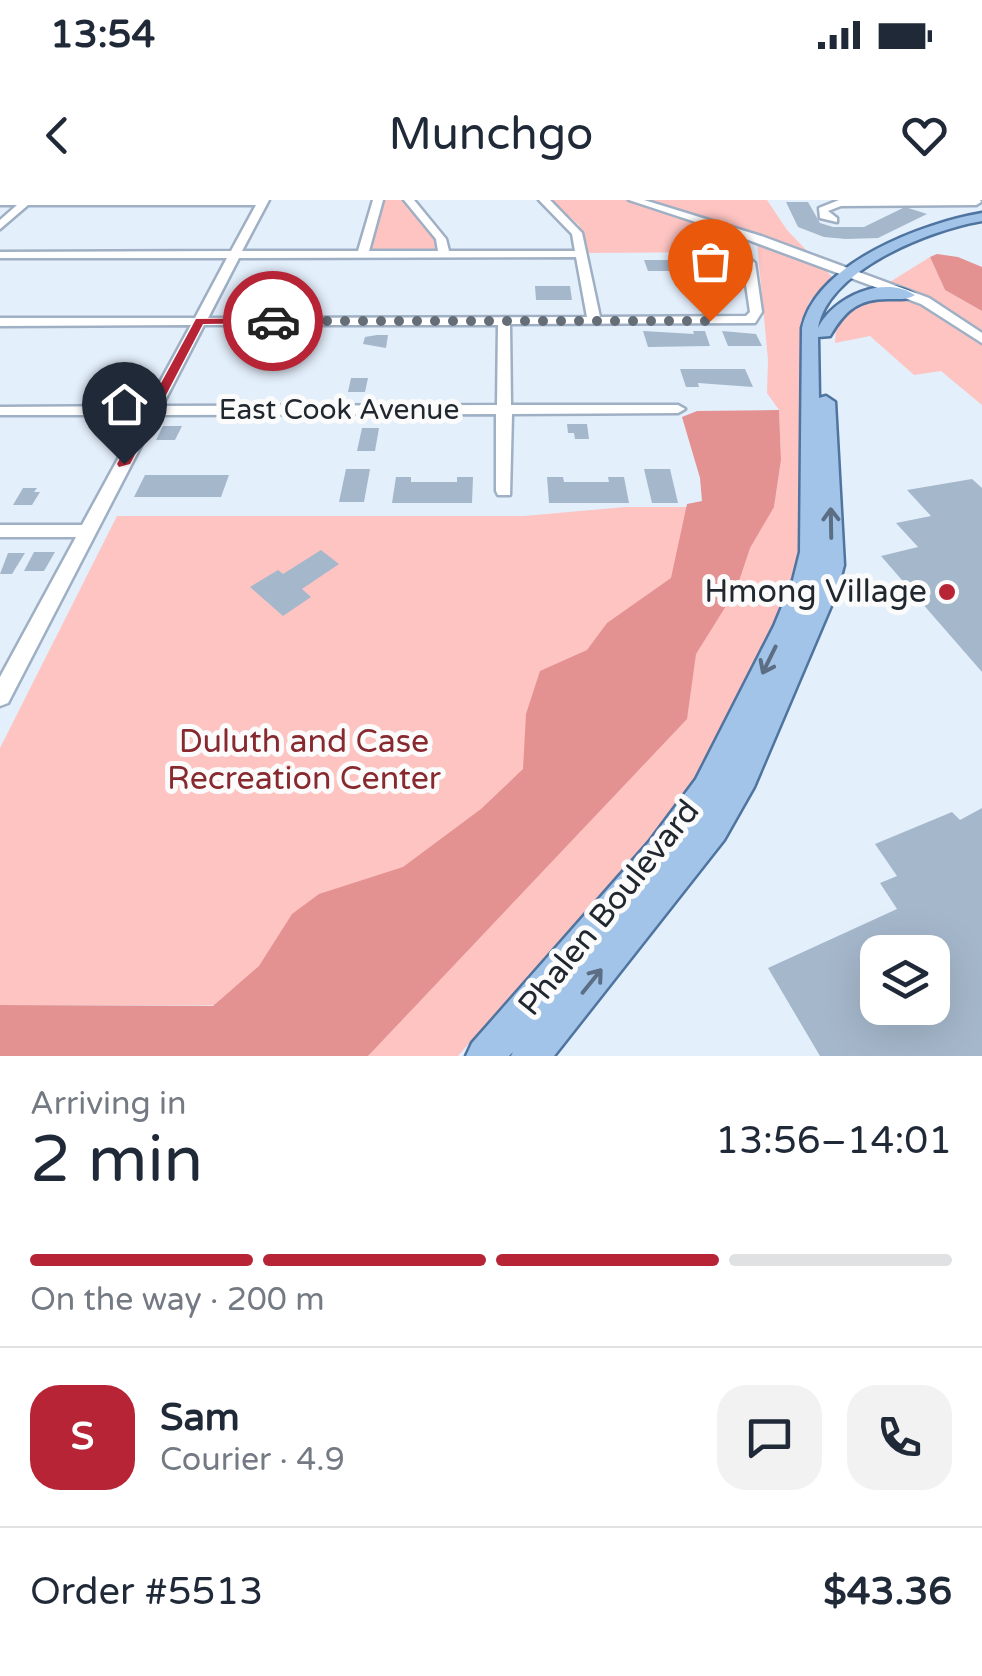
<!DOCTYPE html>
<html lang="en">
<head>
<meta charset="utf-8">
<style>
	body { margin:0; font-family:"Varela Round",sans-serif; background:#f2f2f3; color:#1f2937; height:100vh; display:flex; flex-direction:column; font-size:38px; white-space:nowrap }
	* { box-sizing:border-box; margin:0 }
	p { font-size:32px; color:#747a83 }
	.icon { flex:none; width:55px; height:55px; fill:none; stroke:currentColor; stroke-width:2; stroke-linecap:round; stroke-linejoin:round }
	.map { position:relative; height:856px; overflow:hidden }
	.side { display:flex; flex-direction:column; background:#fff; flex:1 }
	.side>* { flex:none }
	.buttons { position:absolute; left:860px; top:735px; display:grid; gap:20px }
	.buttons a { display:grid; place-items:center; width:90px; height:90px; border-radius:20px; background:#fff; box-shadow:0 10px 40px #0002; font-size:50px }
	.pin { position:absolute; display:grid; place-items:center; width:85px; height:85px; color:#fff; margin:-102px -42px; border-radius:50% 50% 50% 0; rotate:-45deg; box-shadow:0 0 10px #0007 }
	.pin .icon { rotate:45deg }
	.courier { position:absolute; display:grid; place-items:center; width:100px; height:100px; margin:-50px; border:8px solid #b62436; border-radius:50%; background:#fff; color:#222; box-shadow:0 2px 12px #0007 }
	.headline em { font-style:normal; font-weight:600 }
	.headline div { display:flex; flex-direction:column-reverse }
	.headline { display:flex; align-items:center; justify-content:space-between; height:170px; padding:0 30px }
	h1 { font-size:65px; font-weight:600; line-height:75px }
	.bar { display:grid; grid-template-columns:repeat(4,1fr); gap:15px 10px; align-content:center; height:120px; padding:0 30px }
	.bar i { height:12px; border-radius:8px; background:#e0e1e3 }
	.bar .selected { background:#b62436 }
	.bar p { grid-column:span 4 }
	.line { display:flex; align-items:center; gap:25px; padding:0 30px; border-top:2px solid #e0e1e3 }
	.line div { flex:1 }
	.round { display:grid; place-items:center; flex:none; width:105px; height:105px; border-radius:30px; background:#f2f2f3 }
	.status { display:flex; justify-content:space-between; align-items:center; height:70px; padding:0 50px; background:#fff; direction:ltr }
	.status svg { height:28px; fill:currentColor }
	header { display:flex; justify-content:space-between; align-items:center; height:130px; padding:0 30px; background:#fff; font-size:45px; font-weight:600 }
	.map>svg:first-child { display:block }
</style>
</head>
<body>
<div class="status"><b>13:54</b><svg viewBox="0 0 49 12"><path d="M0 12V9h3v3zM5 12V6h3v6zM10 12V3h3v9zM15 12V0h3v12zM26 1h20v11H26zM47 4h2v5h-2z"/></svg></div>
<header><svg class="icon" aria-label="back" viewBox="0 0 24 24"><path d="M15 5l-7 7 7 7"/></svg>Munchgo<svg class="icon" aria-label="heart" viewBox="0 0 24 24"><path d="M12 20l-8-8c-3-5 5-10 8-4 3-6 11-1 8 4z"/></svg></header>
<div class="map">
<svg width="982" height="856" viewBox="0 0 982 856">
	<rect width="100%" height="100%" fill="#e4effc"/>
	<!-- green -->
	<g fill="#fdc4c2">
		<polygon points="384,0 405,0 436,41 435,51 371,51"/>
		<polygon points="549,0 767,0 787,30 834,79 811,99 801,121 802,352 798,372 698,576 665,621 458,856 368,856 410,806 0,805 0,548 117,316 524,316 625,307 774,307 781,260 779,210 767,193 768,160 757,43 750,31 721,31 716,40 726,52 584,53 579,25"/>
		<polygon points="930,57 945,90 982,111 982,205 941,171 914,175 870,136 835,143 837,115"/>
	</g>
	<!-- forest -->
	<g fill="#e39291">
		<polygon points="937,54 958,57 982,67 982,111 945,90 930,57"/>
		<polygon points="779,210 781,260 774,307 750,348 736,390 696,454 687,519 368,856 0,856 0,805 213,806 259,766 292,714 319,694 403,667 481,609 523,569 526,514 540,471 587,450 607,423 671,378 687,304 702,301 700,278 682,217 697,211"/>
	</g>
	<!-- building -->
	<g fill="#a5b7cb" fill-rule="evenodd">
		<polygon points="786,2 808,2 820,23 833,27 864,27 905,7 927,14 878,38 846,39 824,37 798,27"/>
		<polygon points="644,60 702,60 711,81 705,81 708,86 691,85 687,76 672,71 648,71"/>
		<polygon points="535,86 570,86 572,100 536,100"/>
		<polygon points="643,131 694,134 693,131 705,131 710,146 648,147"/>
		<polygon points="722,131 756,134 762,146 728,146"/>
		<polygon points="377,135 388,135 386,148 363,144 365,137"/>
		<polygon points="680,169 745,169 753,187 698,183 699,187 686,187"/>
		<polygon points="351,178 368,178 365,192 348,192"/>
		<polygon points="93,181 111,181 102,194 84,194"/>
		<polygon points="111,222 127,222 119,236 103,236"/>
		<polygon points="567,224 587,224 589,239 575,239 574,233 568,233"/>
		<polygon points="163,226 182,226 175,240 156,240"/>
		<polygon points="362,228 379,228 375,251 357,251"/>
		<polygon points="346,269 370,269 364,302 339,302"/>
		<polygon points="644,269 670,269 678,303 652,303"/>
		<polygon points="145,275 229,275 221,297 134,297"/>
		<polygon points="396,277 411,277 411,282 457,282 457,277 473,277 472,303 392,303"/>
		<polygon points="547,277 563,277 564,282 609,282 608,277 624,277 629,303 549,303"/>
		<polygon points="972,279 982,288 982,472 881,356 918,347 896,323 931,316 907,290"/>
		<polygon points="23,288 37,288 34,292 40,292 32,305 13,305"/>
		<polygon points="321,350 339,364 302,389 311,397 283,416 250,387 278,370 283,374"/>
		<polygon points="34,352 55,352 44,371 24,371"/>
		<polygon points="8,353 25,353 12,374 0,374"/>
		<path d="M982,608V856H820L768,768L897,709L880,683L897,676L875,644L952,612L960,620ZM878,752H932V808H878Z"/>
	</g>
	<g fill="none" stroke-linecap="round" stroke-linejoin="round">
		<defs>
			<g id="minor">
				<path d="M0,0H269L242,51H358L373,0H383L369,51H438L436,39L404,0H414L446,39L449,51H575L572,34L539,0H550L582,33L600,117L746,116L750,112L743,64L718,43L726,32L629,0H644L761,36L929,98L982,133V143L921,104L735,35L730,42L755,63L762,112L755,123L510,124L511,205H678L685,209L678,213L512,214L510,295H498L496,291V214L157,215L8,503L0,506V477L76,337H0V325H82L142,215H0V207L147,206L191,125L0,126V118H195L227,58H0V52L231,51L256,5H28L0,29V20L17,5H0ZM576,57L587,117L208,118L239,58ZM204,125H498L497,205L162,206Z"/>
				<polygon points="839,0 980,0 981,2 976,5 841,6 828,11 837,18 837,22 820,18 819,8"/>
			</g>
			<path id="major" d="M982,13V21C929,30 828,70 818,128C833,97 884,74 915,95C906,100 901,99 891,99C859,98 845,110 830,136L818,137L819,198L826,196L835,202L844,365L837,392L754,587L724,640L554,856H511L513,852L509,856H466L472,843L649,642L696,579L774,426L793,380L800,352L802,128C816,63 923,23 982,13Z"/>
		</defs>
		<!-- minor casing -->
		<use href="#minor" stroke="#9fb0c4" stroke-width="5"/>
		<!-- major casing -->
		<use href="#major" stroke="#4e749f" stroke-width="5"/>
		<!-- minor -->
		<use href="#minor" fill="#fff" fill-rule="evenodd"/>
		<!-- major -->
		<use href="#major" fill="#a3c4e9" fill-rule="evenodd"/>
	</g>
	<!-- one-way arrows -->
	<defs><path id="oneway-shaft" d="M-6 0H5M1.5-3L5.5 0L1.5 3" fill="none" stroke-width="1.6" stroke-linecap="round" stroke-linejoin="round" transform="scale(2.5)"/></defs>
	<g stroke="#5b6e83">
		<use href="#oneway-shaft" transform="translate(831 323) rotate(-91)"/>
		<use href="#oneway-shaft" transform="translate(769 460) rotate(116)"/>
		<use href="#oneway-shaft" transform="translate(592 781) rotate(-51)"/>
	</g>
	<!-- route -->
	<polygon fill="#b62436" points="273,118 277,123 203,124 130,264 119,267 117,264 196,119"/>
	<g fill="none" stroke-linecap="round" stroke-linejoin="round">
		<!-- done -->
		<polyline stroke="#656d77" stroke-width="10" stroke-dasharray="0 18" points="273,121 710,121"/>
	</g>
	<!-- markers -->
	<circle fill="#b62436" stroke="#fbfbfb" stroke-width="4" cx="947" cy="392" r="10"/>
	<g text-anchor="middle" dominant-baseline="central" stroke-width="10" stroke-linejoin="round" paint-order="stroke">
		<!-- far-street labels -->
		<g font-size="28" fill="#20272f" stroke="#fbfbfb">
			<text x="339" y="210">East Cook Avenue</text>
		</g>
		<!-- poi labels -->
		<g font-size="32" fill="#20272f" stroke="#fbfbfb" text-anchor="end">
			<text x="927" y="392">Hmong Village</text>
		</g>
		<!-- park labels -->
		<g font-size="32" fill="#87292f" stroke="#fbfbfb">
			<text x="304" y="542">Duluth and Case<tspan x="304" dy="37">Recreation Center</tspan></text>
		</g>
		<!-- street labels -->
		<g font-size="32" fill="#20272f" stroke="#fbfbfb">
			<text transform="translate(609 708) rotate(-51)">Phalen Boulevard</text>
		</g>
	</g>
</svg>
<div class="buttons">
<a><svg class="icon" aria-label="layers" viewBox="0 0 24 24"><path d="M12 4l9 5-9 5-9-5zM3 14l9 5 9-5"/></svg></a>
</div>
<div class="pin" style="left:710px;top:121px;background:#ea580c"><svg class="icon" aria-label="bag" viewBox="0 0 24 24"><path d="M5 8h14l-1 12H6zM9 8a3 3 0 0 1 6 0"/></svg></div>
<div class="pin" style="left:124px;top:264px;background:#1f2937"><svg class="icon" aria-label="home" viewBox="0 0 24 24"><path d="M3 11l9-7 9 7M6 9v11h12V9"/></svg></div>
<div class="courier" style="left:273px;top:121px"><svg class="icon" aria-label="car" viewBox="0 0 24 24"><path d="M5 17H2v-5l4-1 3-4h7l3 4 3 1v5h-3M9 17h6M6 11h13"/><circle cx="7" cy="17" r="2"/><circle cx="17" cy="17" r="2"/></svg></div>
</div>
<section class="side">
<div class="headline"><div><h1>2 min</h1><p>Arriving in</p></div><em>13:56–14:01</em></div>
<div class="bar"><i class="selected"></i><i class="selected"></i><i class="selected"></i><i></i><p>On the way · 200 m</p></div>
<div class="line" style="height:180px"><b class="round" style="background:#b62436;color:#fff">S</b><div><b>Sam</b><p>Courier · 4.9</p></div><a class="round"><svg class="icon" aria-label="chat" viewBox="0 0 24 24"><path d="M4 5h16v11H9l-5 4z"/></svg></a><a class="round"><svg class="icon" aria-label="phone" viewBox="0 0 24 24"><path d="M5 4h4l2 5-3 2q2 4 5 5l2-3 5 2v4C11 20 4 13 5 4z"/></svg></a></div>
<div class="line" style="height:130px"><div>Order #5513</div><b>$43.36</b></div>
</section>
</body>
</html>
